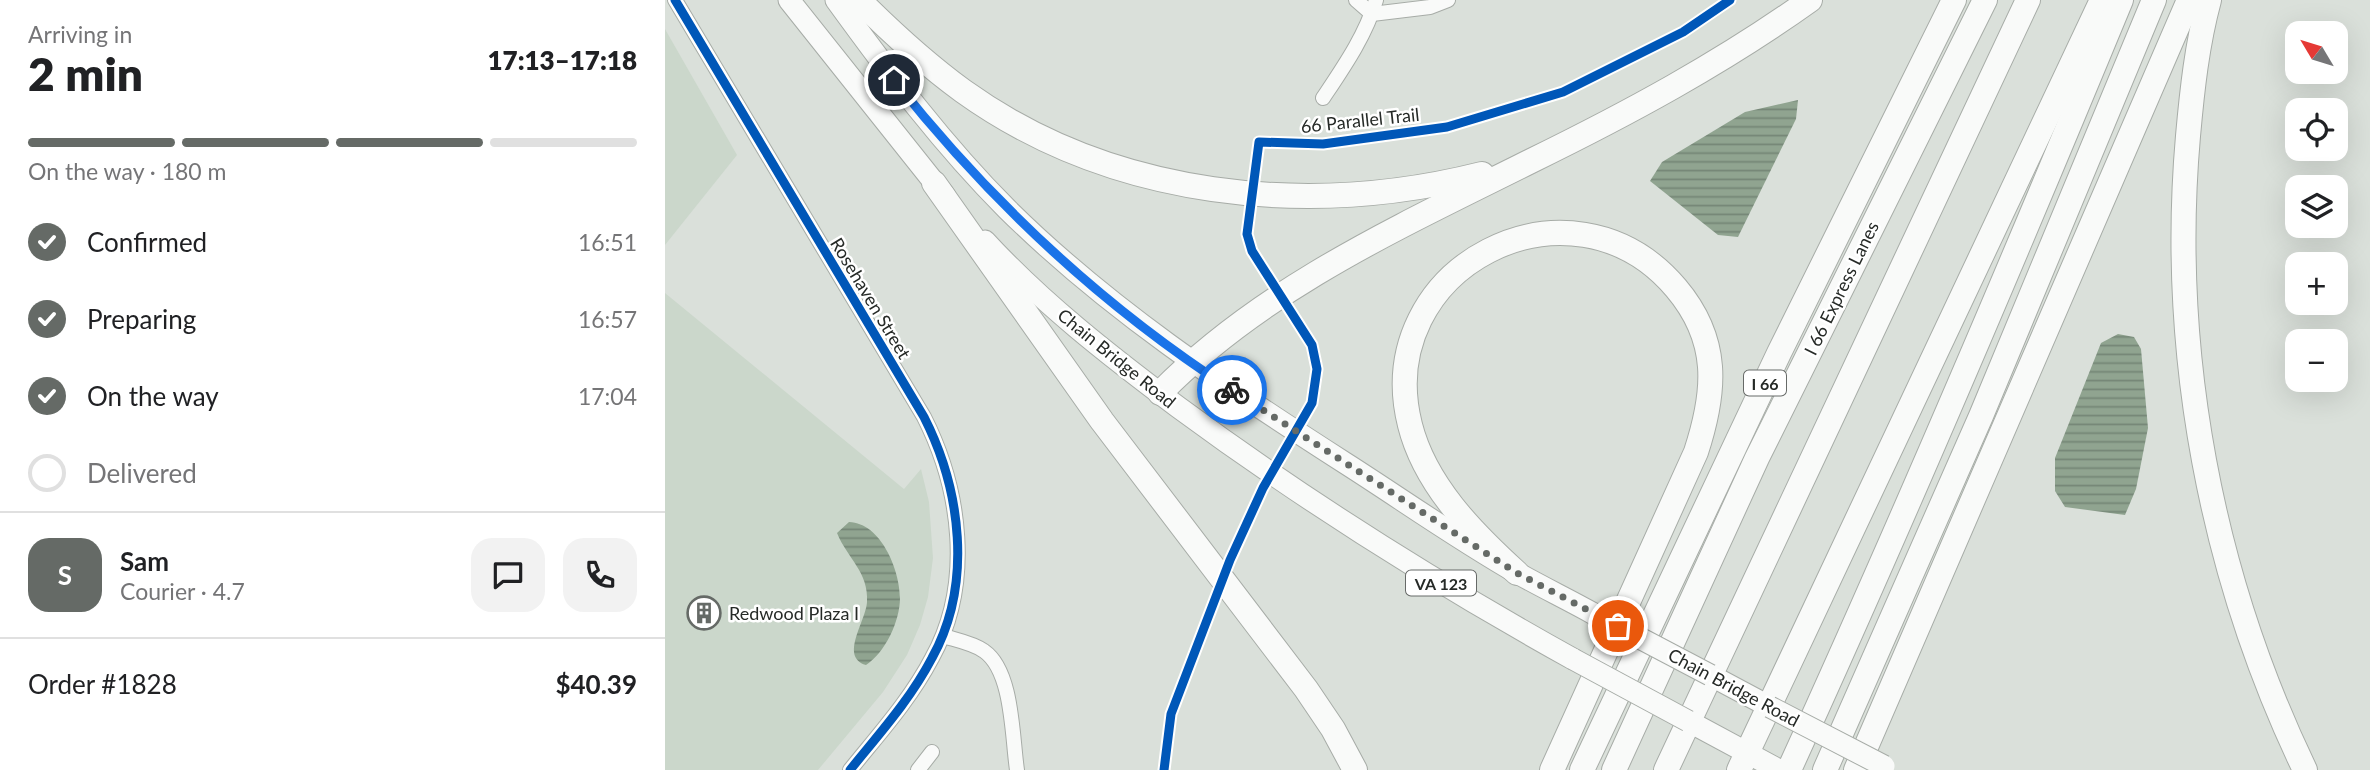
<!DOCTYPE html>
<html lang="en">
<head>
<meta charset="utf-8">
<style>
	body { margin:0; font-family:Lato,sans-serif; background:#f2f2f2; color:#202124; height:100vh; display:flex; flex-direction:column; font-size:26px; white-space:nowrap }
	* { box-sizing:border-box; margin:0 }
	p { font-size:23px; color:#757577 }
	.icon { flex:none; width:38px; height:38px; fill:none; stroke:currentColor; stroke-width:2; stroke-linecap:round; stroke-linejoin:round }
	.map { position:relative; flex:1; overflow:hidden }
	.panel { display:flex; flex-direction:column; background:#fff; width:665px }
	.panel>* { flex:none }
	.needle { width:46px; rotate:308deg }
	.tools { position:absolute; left:1620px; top:21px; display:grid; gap:14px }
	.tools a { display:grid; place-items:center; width:63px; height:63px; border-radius:14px; background:#fff; box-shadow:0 7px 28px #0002; font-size:35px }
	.pin { position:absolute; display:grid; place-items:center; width:60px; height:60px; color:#fff; margin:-30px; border:4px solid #fff; border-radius:50%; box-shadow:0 2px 7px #0007 }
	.courier { position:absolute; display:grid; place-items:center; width:70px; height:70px; margin:-35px; border:5px solid #1a73e8; border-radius:50%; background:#fff; color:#222; box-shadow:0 2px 9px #0007 }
	.headline em { font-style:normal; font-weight:800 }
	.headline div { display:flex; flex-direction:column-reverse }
	.headline { display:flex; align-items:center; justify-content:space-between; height:119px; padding:0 28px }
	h1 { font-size:46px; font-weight:800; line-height:52px }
	.bar { display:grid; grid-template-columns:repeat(4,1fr); gap:10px 7px; align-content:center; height:84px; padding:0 28px }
	.bar i { height:9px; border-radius:5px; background:#e0e0e0 }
	.bar .on { background:#656a66 }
	.bar p { grid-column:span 4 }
	.line { display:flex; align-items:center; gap:18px; padding:0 28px; border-top:2px solid #e0e0e0 }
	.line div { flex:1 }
	.round { display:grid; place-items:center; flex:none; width:74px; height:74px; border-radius:21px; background:#f2f2f2 }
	ol { padding:0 28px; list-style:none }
	li { display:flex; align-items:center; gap:21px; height:77px }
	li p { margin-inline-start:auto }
	li .icon { padding:7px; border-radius:50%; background:#656a66; color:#fff; stroke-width:4 }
	li:last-child { color:#757577 }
	li i { width:38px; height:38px; border:4px solid #e0e0e0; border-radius:50% }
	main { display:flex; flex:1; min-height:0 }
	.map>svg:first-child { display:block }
</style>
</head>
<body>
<main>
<section class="panel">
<div class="headline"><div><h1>2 min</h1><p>Arriving in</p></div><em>17:13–17:18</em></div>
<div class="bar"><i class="on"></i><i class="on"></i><i class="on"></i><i></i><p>On the way · 180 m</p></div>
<ol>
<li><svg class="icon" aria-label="check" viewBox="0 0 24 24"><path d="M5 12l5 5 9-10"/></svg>Confirmed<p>16:51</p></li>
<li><svg class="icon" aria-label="check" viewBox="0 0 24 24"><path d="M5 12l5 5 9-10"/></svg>Preparing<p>16:57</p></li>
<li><svg class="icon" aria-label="check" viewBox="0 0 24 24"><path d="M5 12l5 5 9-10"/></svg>On the way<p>17:04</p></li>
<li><i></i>Delivered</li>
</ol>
<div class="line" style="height:126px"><b class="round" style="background:#656a66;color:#fff">S</b><div><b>Sam</b><p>Courier · 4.7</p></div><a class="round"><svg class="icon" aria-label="chat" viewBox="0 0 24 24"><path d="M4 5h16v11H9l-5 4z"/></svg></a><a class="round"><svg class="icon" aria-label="phone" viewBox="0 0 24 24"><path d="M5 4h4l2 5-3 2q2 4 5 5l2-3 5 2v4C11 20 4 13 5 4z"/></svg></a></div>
<div class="line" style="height:91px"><div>Order #1828</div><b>$40.39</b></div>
</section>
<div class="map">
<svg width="1705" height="770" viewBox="0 0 1705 770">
	<defs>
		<pattern id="water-rules" width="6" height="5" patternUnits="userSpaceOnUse" patternTransform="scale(1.75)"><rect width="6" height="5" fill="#90a490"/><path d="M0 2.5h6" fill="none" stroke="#758676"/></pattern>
	</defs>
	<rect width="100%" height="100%" fill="#dae0da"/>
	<!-- built -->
	<g fill="#cbd7cb">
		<polygon points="0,29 72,155 0,245"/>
		<polygon points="0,293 239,489 256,469 264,502 268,558 263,597 255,625 242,655 218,692 153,770 0,770"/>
	</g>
	<!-- water -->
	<g fill="url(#water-rules)">
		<polygon points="1133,100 1131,119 1073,237 1053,235 985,181 997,162 1080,112"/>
		<polygon points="1453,334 1469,337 1476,349 1483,428 1471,489 1460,515 1400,507 1390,491 1390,458 1436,343"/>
		<path d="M184,522C216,523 235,570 235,598C235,621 220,653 201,665C174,657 201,621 202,602C204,572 182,558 172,533Z"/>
	</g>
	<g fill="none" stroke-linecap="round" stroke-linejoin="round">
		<defs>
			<g id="minor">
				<path d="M10,0L259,417C296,490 308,584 267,658C245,700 214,734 185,770"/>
				<polyline points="691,0 707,14 765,7 783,0"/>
				<path d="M658,98C678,68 701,35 711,0"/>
				<path d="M278,636C291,640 308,643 319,651C348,671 347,737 352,770"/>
				<polyline points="253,770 267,752"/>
			</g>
			<g id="primary">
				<polyline points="124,0 280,196"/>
				<path d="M171,0C224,73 278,145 342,209C443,309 560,386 680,463C738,500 794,540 854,574C879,588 904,600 929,614"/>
				<path d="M320,241C377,303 445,356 513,407C639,500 771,583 908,659"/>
				<polyline points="1045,675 1105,707"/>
				<polyline points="1023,721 1114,770"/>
			</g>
			<g id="motorway">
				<path d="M194,0C227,33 261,64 298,91C447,198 642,218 817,174"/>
				<path d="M1544,0C1532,44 1527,91 1523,136C1504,352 1546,575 1640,770"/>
				<polyline points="269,183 437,421 641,689 668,729 690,770"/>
				<path d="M495,393C598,288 736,226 866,161C962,114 1057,63 1145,0"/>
				<path d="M852,573C808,533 760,485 745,425C705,267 906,164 1011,288C1055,340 1051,391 1031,452L887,770"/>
				<polyline points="917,770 1114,353 1289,0"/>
				<polyline points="949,770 1092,458 1320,0"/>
				<polyline points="1001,770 1363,0"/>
				<polyline points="1074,770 1437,0"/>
				<path d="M1124,770C1240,516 1349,259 1456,0"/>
				<polyline points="1160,770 1316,416 1489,0"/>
				<polyline points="1191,770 1524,0"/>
			</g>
		</defs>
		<!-- minor casing -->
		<use href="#minor" stroke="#a7aca7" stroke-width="16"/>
		<!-- primary casing -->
		<use href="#primary" stroke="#a7aca7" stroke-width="23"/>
		<!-- motorway casing -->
		<use href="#motorway" stroke="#a7aca7" stroke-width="26"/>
		<!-- minor -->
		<use href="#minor" stroke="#f9faf9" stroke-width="14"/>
		<!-- primary -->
		<use href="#primary" stroke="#f9faf9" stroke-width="21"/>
		<!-- motorway -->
		<use href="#motorway" stroke="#f9faf9" stroke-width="24"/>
		<defs>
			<g id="primary-bridge">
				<polyline points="929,614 1045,675"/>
				<polyline points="908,659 1023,721"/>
				<polyline points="1105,707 1219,766"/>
			</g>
		</defs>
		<!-- primary-bridge casing -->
		<use href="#primary-bridge" stroke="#a7aca7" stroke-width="23" stroke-linecap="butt"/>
		<!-- primary-bridge -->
		<use href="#primary-bridge" stroke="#f9faf9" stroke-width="21"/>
		<defs>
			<g id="cycleway">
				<path d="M10,0L259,417C296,490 308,584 267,658C245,700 214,734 185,770"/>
				<polyline points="499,770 506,714 565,560 598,488 647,403 652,369 647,345 587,251 582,234 594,142 658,144 782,127 898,92 1018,32 1065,0"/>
			</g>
		</defs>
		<!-- cycleway casing -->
		<use href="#cycleway" stroke="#fff" stroke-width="13"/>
		<!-- cycleway -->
		<use href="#cycleway" stroke="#0057b8" stroke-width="9"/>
	</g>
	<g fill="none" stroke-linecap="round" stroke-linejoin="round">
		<!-- done -->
		<polyline stroke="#656a66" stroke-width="7" stroke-dasharray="0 12.6" points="567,390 852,573 953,626"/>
		<!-- route -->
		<path stroke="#1a73e8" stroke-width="9" d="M229,80C325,201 437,306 567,390"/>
	</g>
	<!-- icons -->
	<defs>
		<symbol id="building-ring" viewBox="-11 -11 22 22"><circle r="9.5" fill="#fff" stroke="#656a66" stroke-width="1.5"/><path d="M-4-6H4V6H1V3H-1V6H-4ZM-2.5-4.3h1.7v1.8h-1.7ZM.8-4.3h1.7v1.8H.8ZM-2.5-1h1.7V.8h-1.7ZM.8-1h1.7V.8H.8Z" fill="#656a66"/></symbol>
	</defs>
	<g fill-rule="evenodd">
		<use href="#building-ring" x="20" y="594" width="38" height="38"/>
	</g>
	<g text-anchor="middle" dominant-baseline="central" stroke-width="5" stroke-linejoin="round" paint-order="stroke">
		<!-- shield labels -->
		<g fill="#fff" stroke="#676a68" stroke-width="2">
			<rect x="1079" y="370.5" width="42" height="25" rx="5"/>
			<rect x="741" y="570.5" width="70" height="25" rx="5"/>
		</g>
		<g font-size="16" font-weight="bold" fill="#262a27">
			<text x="1100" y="383">I 66</text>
			<text x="776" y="583">VA 123</text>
		</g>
		<!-- street labels -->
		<g font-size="18" fill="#262a27" stroke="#fff">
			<text transform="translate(695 120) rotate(-6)">66 Parallel Trail</text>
			<text transform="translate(1176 288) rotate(-64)">I 66 Express Lanes</text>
			<text transform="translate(206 298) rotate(59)">Rosehaven Street</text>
			<text transform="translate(452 358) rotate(39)">Chain Bridge Road</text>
			<text transform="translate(1069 687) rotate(28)">Chain Bridge Road</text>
		</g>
		<!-- poi labels -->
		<g font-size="18" fill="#262a27" stroke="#fff" text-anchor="start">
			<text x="64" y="613">Redwood Plaza I</text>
		</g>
	</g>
</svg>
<div class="tools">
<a><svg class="needle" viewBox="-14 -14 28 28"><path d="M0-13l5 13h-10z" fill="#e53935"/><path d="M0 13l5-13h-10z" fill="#757577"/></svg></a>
<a><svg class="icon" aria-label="locate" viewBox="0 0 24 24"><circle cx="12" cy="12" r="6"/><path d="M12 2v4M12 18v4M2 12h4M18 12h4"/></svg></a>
<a><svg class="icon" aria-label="layers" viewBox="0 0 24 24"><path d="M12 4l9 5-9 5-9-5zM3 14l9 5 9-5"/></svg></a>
<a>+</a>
<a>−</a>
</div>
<div class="pin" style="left:953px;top:626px;background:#ea580c"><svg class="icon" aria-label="bag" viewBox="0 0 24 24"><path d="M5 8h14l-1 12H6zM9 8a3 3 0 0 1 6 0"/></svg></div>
<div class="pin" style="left:229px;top:80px;background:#1f2937"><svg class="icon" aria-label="home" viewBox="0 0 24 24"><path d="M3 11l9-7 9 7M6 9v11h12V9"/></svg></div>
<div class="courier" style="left:567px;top:390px"><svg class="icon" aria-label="bike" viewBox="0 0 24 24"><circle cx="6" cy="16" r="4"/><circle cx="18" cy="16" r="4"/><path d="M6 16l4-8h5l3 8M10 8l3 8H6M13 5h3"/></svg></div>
</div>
</main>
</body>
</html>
